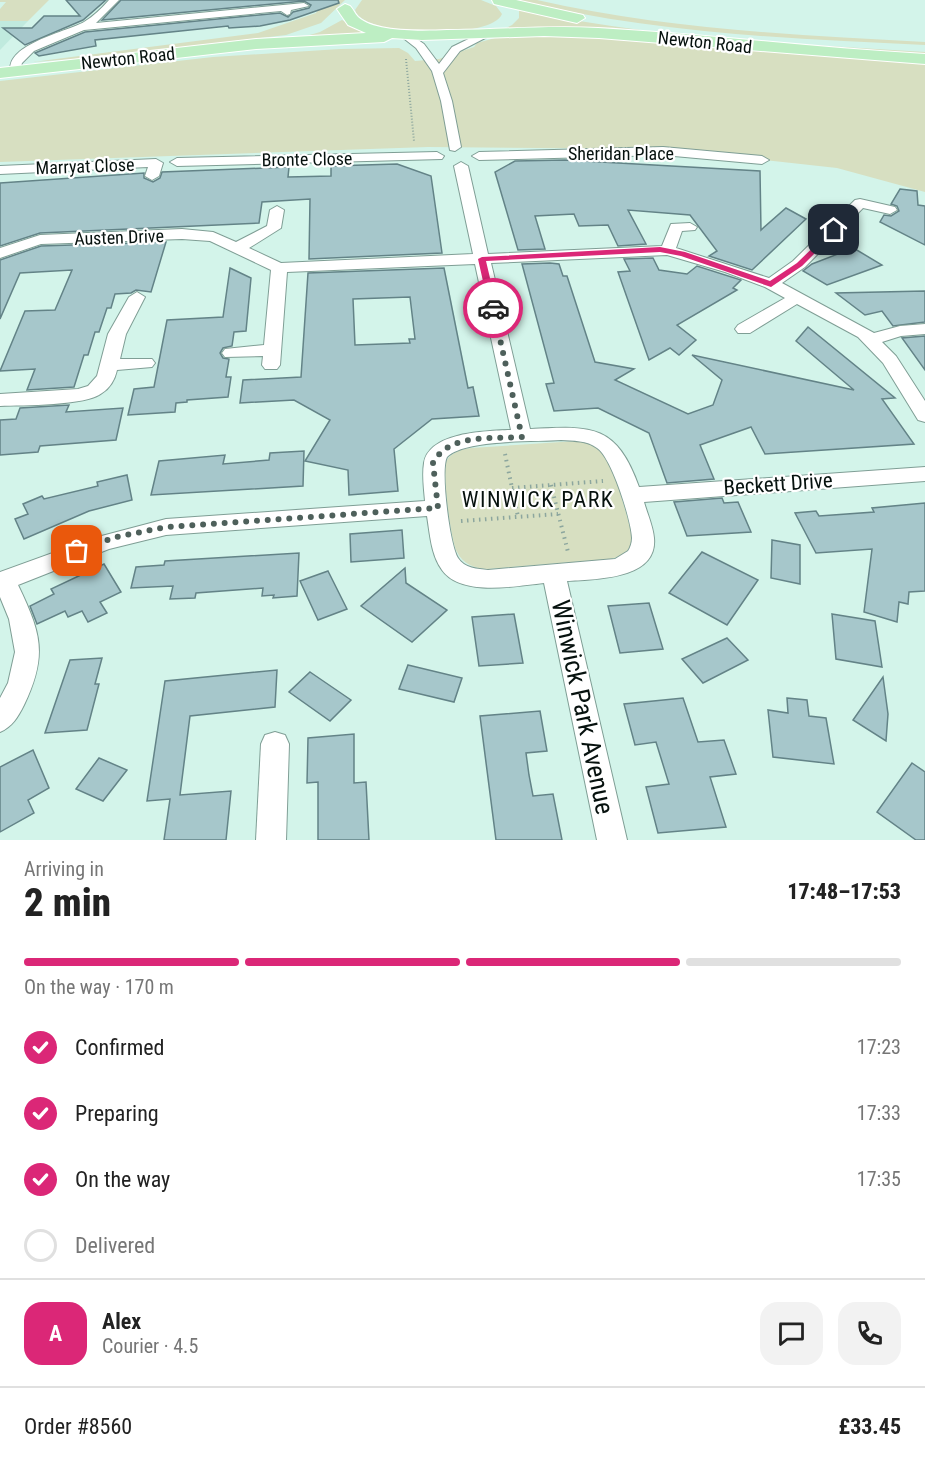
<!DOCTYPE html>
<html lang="en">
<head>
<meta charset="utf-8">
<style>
	body { margin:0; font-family:"Roboto Condensed",sans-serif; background:#f2f2f2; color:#222; height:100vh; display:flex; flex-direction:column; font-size:22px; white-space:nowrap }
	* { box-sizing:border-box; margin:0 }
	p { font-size:20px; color:#767676 }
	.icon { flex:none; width:33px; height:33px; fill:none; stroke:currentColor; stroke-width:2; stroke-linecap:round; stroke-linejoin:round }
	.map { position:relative; height:840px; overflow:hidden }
	.details { display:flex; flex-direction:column; background:#fff; flex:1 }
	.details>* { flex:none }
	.pin { position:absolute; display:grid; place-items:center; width:51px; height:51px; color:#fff; margin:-26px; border-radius:12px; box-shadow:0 3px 9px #0006 }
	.courier { position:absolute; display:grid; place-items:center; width:60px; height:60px; margin:-30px; border:4px solid #db2777; border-radius:50%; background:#fff; color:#222; box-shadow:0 2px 8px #0007 }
	.overview em { font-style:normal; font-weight:800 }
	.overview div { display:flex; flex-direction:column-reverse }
	.overview { display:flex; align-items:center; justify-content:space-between; height:102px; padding:0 24px }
	h1 { font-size:39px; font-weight:800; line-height:45px }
	.bar { display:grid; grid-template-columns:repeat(4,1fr); gap:9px 6px; align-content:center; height:72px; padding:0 24px }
	.bar i { height:8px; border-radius:4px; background:#e0e0e0 }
	.bar .active { background:#db2777 }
	.bar p { grid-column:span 4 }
	.line { display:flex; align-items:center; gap:15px; padding:0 24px; border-top:2px solid #e0e0e0 }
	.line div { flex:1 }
	.round { display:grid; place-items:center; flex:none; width:63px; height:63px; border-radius:18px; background:#f2f2f2 }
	ol { padding:0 24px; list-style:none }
	li { display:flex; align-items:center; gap:18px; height:66px }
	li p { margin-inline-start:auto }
	li .icon { padding:6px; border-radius:50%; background:#db2777; color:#fff; stroke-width:4 }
	li:last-child { color:#767676 }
	li i { width:33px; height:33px; border:3px solid #e0e0e0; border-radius:50% }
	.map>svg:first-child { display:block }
</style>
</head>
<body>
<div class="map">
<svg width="925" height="840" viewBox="0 0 925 840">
	<rect width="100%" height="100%" fill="#d3f4ea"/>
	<!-- built -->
	<polygon fill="#c0eade" points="0,21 28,21 0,50"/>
	<!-- green -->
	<g fill="#d7dfc1">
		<polygon points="0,0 49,0 28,21 0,21 0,9 6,2 0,2"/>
		<polygon points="325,0 345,0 321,23 286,35 88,58 33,62 258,33 316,13"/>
		<path d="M362,0H481L496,6L502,14C492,40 363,38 355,10Z"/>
		<path d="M518,0H537C663,29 796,35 925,42V45C790,39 650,33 518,0Z"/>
		<path d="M519,9C651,39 790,43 925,52V56L502,30L512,25L519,18Z"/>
		<polygon points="342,20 355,27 383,35 303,37 320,32"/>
		<polygon points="570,33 925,62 925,192 837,168 664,149 428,147 0,162 0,81 213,57 340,49 399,48 408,53 415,61 439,59 474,47 477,43 502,36"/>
		<path d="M577,441C584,442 593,443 599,448C615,461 625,513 632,533C634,549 623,556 610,559L488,569C475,569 463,564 457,552C451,542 441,469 447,460C452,452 462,449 471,448Z"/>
	</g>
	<!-- building -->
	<g fill="#a6c7cb" stroke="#638387" stroke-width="1.5" fill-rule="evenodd">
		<polygon points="66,0 106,0 83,20 25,45 3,28 32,28 44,16 80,16"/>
		<polygon points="121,0 338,0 339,3 290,20 260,26 229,28 228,26 95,40 96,46 39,56 35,53 85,32 280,13 288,17 293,12 309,8 311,5 304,1 102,20"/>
		<polygon points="565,160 760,171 761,230 786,208 806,219 752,270 709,256 717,251 690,215 628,210 646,244 618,246 608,225 579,226 574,214 535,216 545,249 518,250 495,172 515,161"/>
		<polygon points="397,164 431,176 442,253 309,259 310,199 262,202 259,223 40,233 0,246 0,183 144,173 144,178 153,182 160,178 162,172 289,167 288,177 331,176 331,166"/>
		<polygon points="900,189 917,191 918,205 925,206 925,245 880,222 884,215 891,216 899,211 897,206 891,204"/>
		<polygon points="166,242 151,292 136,290 131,293 115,294 111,308 107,308 99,332 95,332 88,355 84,355 74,387 27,390 35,369 0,371 25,311 55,310 72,270 20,273 0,319 0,260 41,246"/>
		<polygon points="845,243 882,265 827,285 803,271 812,264 838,254"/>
		<polygon points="653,258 659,270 687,274 697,266 741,280 733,288 737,290 677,325 696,340 679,355 670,348 649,360 618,272 630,271 624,259"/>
		<polygon points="550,263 559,264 563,276 567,276 595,362 634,369 615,380 688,414 713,405 722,380 692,355 854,390 796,341 808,327 895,398 882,399 914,444 765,454 751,427 700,445 714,479 667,483 649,433 598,408 554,411 546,384 554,383 522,264"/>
		<polygon points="230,268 251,278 246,331 234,332 232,346 223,348 220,353 223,358 229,359 226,377 231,377 228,397 187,400 187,402 176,403 175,412 128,415 134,389 154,387 167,320 223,317"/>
		<path d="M444,268L468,388L473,387L479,416L432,419L394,449L398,491L349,495L348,470L305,461L330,420L294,400L240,403L243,380L301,377L308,273ZM410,297L415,339H409L410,343L355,345L353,299Z"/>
		<polygon points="925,291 925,322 893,326 882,311 865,315 836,293"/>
		<polygon points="925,336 925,370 902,338"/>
		<polygon points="69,405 66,412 123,408 116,440 40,446 38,452 0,455 0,420 16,419 20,408"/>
		<polygon points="304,451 303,486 151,495 159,461 225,455 223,464 269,460 270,453"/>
		<polygon points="127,475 132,500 89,511 24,539 15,519 28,514 23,504 42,496 44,499 98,486 97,482"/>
		<polygon points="722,498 724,503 738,502 751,532 687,536 674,502"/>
		<polygon points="925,503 925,591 909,592 908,604 899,602 897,622 864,612 872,549 816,553 795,513 816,511 819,516 874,512 872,508"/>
		<polygon points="402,530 404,558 351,562 350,534"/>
		<polygon points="772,540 800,545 800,584 771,578"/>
		<polygon points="702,552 758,580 727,625 669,593"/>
		<polygon points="299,553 297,596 273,598 274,595 262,596 263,588 196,593 195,598 170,599 173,586 131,588 136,567 164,565 165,561"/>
		<polygon points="104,564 121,592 100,602 107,613 88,622 82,611 68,617 65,611 37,624 30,606 54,594 51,589"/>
		<polygon points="405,568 406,583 447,610 412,642 361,606"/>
		<polygon points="328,571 347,609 318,620 300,581"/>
		<polygon points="649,603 663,649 620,653 608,606"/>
		<polygon points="514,614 523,663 479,666 472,617"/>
		<polygon points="832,614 875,621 882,667 836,659"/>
		<polygon points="727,638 748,660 703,683 682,659"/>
		<polygon points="102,658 95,684 99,684 87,730 45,733 70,660"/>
		<polygon points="408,665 462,678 454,702 399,689"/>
		<polygon points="277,670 275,707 190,716 180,795 231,791 226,840 164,840 170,799 147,801 165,681"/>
		<polygon points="310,672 351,700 330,721 289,692"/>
		<polygon points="883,677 888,714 886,741 853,720"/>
		<polygon points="683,698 698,742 724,740 736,774 710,777 726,827 658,833 646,787 669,784 656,742 635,745 624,704"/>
		<polygon points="787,698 807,700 809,716 826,718 834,764 773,757 768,710 788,713"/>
		<polygon points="540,711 547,751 526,753 529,775 533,796 553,794 562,840 496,840 480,716"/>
		<polygon points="354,734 354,783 366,782 369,840 318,840 318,782 307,783 308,738"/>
		<polygon points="33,750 49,788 28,800 34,813 0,832 0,767"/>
		<polygon points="99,758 127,770 103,801 76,789"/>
		<polygon points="912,763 925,772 925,840 916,840 877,812"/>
	</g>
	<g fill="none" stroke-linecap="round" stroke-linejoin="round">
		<defs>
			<g id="minor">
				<path d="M109,0H119L96,23L304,3L309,6L291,10L290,14L287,15L281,11L84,30L34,51L22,63L19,73H11C3,45 66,32 84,22C94,16 102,8 109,0Z"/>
				<polygon points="485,31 490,34 489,36 460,51 443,73 452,101 461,147 455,151 450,150 441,101 432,71 416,48 402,37 411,35 424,44 439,64 452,47"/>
				<polygon points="663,147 762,156 769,160 762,164 663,155 479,160 472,156 479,152"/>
				<polygon points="437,152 444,156 442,159 177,166 170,162 177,158"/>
				<polygon points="156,159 163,163 159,176 152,180 145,176 148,167 0,174 0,166"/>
				<path d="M461,162L468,166L488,254L662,246L671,224L690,223L697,227L695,230L682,231L676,248L769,278L793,261L855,200L860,199L895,207L897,210L890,214L863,208L805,267L782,283L874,333L900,326L925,324V334L901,336L882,342L896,356L925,401V422L918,420L883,363L858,337L797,304L750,333H738L735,329L738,325L785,298L765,287L725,272L667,255L491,263L530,429C591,426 616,423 639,487L925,467V481L644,502C647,513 653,526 654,538C658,580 594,579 567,581L627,840H597L544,583C516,586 461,597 442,570C431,555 430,534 427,516L166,535L109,549L18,585C41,633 48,655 24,705C18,717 12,727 0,732V698L8,683L15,652L9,619L0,597V572L94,538L166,519L425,501C424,489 422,475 424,463C429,432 486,431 511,430L475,264L287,272L280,365L277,369H265L262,365L263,356L225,357L222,353L225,349L264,345L271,270L210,241L182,239L41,244L0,258V248L40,235L182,229L213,232L236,242L267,226L270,210L277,206L284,210L281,228L249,248L281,263L473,254L454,166ZM561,440C573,441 587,440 597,448C612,458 631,520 632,538C632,543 630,548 628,551L615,559L488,570C478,569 464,568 458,558C450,545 440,471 447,457C465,439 535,442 561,440Z"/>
				<path d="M137,292L145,297L126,334L120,359H152L155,363L152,367L117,370C115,379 110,388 102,393C86,406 23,405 0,406V394L78,389L88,386L97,376L108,334L129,297Z"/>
				<polygon points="275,732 285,735 289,744 286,840 256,840 261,744 265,735"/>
			</g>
			<g id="primary">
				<polygon points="492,0 516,0 583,15 585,18 577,23 494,4"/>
				<path d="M345,4L350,6C353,9 355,14 358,17C375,33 425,31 447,30C497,30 547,25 598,28C707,34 816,48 925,54V64L599,38L544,36L422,40L392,38L384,42L256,49L0,78V68L256,39L366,33L348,25L337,9Z"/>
			</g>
		</defs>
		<!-- minor casing -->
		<use href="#minor" stroke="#7f9e95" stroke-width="2"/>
		<!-- primary casing -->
		<use href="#primary" stroke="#fff" stroke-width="2"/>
		<!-- path-far1 -->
		<polyline stroke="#8ca69e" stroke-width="2" stroke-dasharray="1 2" stroke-linecap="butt" points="406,59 414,141"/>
		<!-- path -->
		<g stroke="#8ca69e" stroke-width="4" stroke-dasharray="1.5 4.5" stroke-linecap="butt">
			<polyline points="505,454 518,517"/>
			<polyline points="551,485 568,552"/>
			<polyline points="512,488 603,481"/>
			<polyline points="461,521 558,514"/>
		</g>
		<!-- minor -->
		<use href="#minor" fill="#fff" fill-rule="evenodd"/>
		<!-- primary -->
		<use href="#primary" fill="#bdeec3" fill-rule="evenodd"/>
	</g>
	<!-- route -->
	<polygon fill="#db2777" points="832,229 838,230 802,266 771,287 681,256 660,252 486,261 497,308 493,311 489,308 478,259 482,257 660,247 685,252 770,281 797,263"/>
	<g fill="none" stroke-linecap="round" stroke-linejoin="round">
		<!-- done -->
		<path stroke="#4e605b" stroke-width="6" stroke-dasharray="0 10.8" d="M77,551L116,537L166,527L438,508L433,463C448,433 493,439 522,437L493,308"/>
	</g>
	<g text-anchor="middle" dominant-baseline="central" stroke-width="4.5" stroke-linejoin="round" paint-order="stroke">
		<!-- far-street labels -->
		<g font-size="18" fill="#06110e" stroke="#fff">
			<text transform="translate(705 42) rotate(6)">Newton Road</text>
			<text transform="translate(128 58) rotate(-6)">Newton Road</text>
			<text x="621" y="153">Sheridan Place</text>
			<text transform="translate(307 159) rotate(-1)">Bronte Close</text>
			<text transform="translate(85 166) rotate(-2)">Marryat Close</text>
			<text transform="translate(119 237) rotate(-2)">Austen Drive</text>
		</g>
		<!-- street labels -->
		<g font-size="21" fill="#06110e" stroke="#fff">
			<text transform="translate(778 484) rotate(-4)">Beckett Drive</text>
		</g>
		<!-- neighbourhood labels -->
		<g font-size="22" letter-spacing="1.5" fill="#06110e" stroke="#fff">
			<text x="538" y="499">WINWICK PARK</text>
		</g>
		<!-- near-street labels -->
		<g font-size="26" fill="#06110e" stroke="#fff">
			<text transform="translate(583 707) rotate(78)">Winwick Park Avenue</text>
		</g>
	</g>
</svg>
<div class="pin" style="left:77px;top:551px;background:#ea580c"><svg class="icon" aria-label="bag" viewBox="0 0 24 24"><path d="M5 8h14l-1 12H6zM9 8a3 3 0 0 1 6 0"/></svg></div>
<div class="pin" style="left:834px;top:230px;background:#1f2937"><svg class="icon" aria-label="home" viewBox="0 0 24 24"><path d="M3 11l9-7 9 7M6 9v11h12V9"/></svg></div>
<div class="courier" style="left:493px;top:308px"><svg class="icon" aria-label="car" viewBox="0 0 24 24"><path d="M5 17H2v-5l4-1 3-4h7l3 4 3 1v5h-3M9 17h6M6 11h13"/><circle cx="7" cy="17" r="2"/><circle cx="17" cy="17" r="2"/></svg></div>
</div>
<section class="details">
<div class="overview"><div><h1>2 min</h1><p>Arriving in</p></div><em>17:48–17:53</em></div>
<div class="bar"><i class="active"></i><i class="active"></i><i class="active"></i><i></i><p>On the way · 170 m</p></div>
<ol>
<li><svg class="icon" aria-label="check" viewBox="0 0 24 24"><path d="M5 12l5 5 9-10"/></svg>Confirmed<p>17:23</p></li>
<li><svg class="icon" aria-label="check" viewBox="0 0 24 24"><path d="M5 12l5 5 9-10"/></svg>Preparing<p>17:33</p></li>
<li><svg class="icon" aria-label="check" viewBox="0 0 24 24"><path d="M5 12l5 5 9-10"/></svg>On the way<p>17:35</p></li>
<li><i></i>Delivered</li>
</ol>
<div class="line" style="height:108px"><b class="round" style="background:#db2777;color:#fff">A</b><div><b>Alex</b><p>Courier · 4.5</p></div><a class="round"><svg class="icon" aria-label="chat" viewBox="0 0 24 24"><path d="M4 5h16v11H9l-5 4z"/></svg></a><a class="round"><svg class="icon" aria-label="phone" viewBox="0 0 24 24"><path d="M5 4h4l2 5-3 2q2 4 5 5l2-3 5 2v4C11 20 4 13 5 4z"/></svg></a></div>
<div class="line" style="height:78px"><div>Order #8560</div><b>£33.45</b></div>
</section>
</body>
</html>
